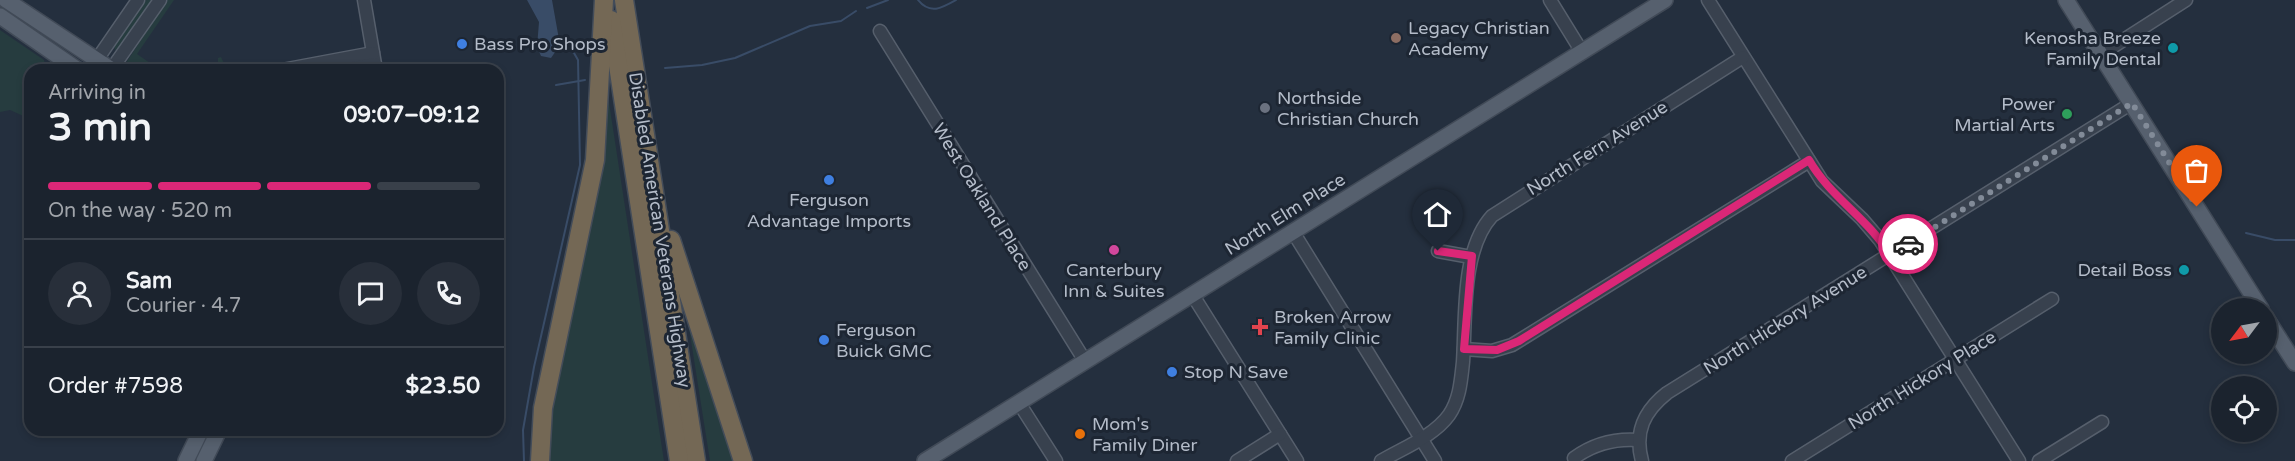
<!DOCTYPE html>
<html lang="en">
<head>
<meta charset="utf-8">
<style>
	body { margin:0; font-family:"Varela Round",sans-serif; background:#282f3a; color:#f1f3f6; height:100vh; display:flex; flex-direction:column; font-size:22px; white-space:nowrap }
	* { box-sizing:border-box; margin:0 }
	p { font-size:20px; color:#a0a4aa }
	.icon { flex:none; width:33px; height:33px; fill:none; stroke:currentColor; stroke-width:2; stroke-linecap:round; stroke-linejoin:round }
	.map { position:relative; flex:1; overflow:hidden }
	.sheet { position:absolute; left:24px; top:64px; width:480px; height:372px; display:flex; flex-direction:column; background:#1b232e; border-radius:18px; box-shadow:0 3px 9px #0003,0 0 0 2px #39404a }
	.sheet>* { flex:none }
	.needle { width:39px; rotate:238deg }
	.tools { position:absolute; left:2211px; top:298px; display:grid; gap:12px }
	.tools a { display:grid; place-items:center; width:66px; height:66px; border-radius:50%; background:#1b232e; box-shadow:0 3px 9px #0003,0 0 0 2px #39404a; font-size:30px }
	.pin { position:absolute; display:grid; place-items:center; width:51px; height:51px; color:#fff; margin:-62px -26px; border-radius:50% 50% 50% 0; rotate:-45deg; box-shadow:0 0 6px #0007 }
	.pin .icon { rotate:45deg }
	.courier { position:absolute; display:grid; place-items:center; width:60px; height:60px; margin:-30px; border:4px solid #db2777; border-radius:50%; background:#fff; color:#222; box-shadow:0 2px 8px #0007 }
	.head em { font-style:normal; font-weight:700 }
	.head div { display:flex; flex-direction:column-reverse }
	.head { display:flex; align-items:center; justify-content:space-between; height:102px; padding:0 24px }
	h1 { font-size:39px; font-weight:700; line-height:45px }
	.bar { display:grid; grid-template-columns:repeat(4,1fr); gap:9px 6px; align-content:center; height:72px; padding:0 24px }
	.bar i { height:8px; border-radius:4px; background:#39404a }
	.bar .selected { background:#db2777 }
	.bar p { grid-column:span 4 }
	.line { display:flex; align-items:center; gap:15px; padding:0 24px; border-top:2px solid #39404a }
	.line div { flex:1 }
	.round { display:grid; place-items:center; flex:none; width:63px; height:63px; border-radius:32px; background:#282f3a }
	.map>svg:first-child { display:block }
</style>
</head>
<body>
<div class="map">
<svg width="2295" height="461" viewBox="0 0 2295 461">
	<rect width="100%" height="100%" fill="#242f3e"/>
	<!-- green -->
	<g fill="#263c3f">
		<polygon points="146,0 152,0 119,50 115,50 114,46"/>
		<polygon points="167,0 174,0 137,54 160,70 126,70 124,66"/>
		<polygon points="0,30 44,60 46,70 30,70 30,119 10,110 0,112"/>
		<polygon points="221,57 227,70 188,70 218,65 218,58"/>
		<polygon points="605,96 608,96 664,461 548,461 554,397"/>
		<polygon points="686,309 738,461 710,461"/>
	</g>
	<!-- water -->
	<polygon fill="#394c67" points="527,0 552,0 560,45 551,58 541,56 537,47 539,22"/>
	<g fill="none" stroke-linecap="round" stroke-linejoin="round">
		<!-- stream -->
		<g stroke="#394c67" stroke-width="2">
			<path d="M918,0C930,15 942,8 956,0"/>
			<polyline points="867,8 888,0"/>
			<polyline points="665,68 702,65 735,58 810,26 841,21 856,11"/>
			<polyline points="556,85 585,80"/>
			<polyline points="2246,233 2275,240 2295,240"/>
			<polyline points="524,461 523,430 534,367 580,165 578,60 574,53 560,45"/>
		</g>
		<defs>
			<g id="minor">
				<polyline points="364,0 376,70"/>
				<polyline points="1550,0 1582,52"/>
				<polyline points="1708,0 1822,181 1862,219 1880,240 2019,461"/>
				<polyline points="880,31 1085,361"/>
				<polyline points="2100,55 2186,0"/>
				<polyline points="95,70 96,61 138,0"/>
				<polyline points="111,70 160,0"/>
				<polyline points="282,70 373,53"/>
				<polyline points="343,70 375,64"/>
				<polyline points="1293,232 1435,461"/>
				<polyline points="1438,251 1471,257"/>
				<polyline points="1192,294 1297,461"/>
				<polyline points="1464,349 1492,351 1512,345 1809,161"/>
				<polyline points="1019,403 1056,461"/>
				<path d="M1574,458C1593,444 1614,438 1639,440"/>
				<polyline points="1237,461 1280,434"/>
				<path d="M1381,461C1403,448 1434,436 1449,415C1460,399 1461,380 1463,362C1466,317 1461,250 1492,216L1743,57"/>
				<path d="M1642,461C1634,432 1644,411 1667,393L2132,103"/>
				<polyline points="1792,461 2052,299"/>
				<polyline points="2039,461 2102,422"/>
			</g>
			<g id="major">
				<polyline points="6,0 112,70"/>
				<polyline points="2066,0 2261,309"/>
				<polyline points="0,16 78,70"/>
				<polyline points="2266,318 2295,363"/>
				<polyline points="186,461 201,430"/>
				<polyline points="204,461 219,430"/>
				<polyline points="925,461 1665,0"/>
			</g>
			<g id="highway">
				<polyline points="624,0 696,461"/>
				<polyline points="611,20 679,461"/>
				<polyline points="671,240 743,461"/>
				<polyline points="540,461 543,408 595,160 604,0"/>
			</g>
		</defs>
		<!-- minor casing -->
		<use href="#minor" stroke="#565f6c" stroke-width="15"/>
		<!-- major casing -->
		<use href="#major" stroke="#414a57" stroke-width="18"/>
		<!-- highway casing -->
		<use href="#highway" stroke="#434c59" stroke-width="21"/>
		<!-- minor -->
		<use href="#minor" stroke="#38414e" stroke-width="12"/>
		<!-- major -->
		<use href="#major" stroke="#56606e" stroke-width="15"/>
		<!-- highway -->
		<use href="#highway" stroke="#746855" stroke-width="18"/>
	</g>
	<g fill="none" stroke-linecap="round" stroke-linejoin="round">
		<!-- done -->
		<polyline stroke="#828b98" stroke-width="6" stroke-dasharray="0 10.8" points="1908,244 2132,103 2197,207"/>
		<!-- route -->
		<path stroke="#db2777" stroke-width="8" d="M1438,251L1472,256L1464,349L1497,350L1519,341L1809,160C1831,198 1868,218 1890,255L1908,244"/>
	</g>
	<!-- markers -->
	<circle fill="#8d6e63" stroke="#1d2633" stroke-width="2" cx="1396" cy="38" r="6"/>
	<g fill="#3f7fe0" stroke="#1d2633" stroke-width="2">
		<circle cx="462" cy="44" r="6"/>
		<circle cx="829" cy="180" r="6"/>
		<circle cx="824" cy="340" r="6"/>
		<circle cx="1172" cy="372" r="6"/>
	</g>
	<g fill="#0f9aa8" stroke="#1d2633" stroke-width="2">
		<circle cx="2173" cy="48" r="6"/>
		<circle cx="2184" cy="270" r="6"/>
	</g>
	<circle fill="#6b7280" stroke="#1d2633" stroke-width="2" cx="1265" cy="108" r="6"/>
	<circle fill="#2e9e5b" stroke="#1d2633" stroke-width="2" cx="2067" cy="114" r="6"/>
	<circle fill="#d1479c" stroke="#1d2633" stroke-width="2" cx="1114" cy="250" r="6"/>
	<path fill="#e0444e" stroke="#1d2633" stroke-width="2" d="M1257 318h6v6h6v6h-6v6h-6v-6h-6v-6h6z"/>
	<circle fill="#e8710a" stroke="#1d2633" stroke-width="2" cx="1080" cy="434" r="6"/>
	<g text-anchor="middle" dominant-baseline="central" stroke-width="6" stroke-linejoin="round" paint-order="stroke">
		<!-- poi labels -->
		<g font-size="18" fill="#b4bcc9" stroke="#1d2633" text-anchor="start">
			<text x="1408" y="28">Legacy Christian<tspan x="1408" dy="21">Academy</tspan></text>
			<text x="2161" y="38" text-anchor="end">Kenosha Breeze<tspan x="2161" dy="21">Family Dental</tspan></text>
			<text x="474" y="44">Bass Pro Shops</text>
			<text x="1277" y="98">Northside<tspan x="1277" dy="21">Christian Church</tspan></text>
			<text x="2055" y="104" text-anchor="end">Power<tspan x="2055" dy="21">Martial Arts</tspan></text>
			<text x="829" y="200" text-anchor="middle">Ferguson<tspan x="829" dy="21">Advantage Imports</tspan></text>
			<text x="1114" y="270" text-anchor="middle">Canterbury<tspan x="1114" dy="21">Inn &amp; Suites</tspan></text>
			<text x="2172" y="270" text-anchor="end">Detail Boss</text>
			<text x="1274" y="317">Broken Arrow<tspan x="1274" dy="21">Family Clinic</tspan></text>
			<text x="836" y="330">Ferguson<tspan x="836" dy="21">Buick GMC</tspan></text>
			<text x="1184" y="372">Stop N Save</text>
			<text x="1092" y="424">Mom's<tspan x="1092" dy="21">Family Diner</tspan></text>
		</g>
		<!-- street labels -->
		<g font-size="18" fill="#b4bcc9" stroke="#1d2633">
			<text transform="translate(1597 148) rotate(-32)">North Fern Avenue</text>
			<text transform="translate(982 197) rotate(58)">West Oakland Place</text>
			<text transform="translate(1285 214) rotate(-32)">North Elm Place</text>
			<text transform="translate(660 230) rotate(81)">Disabled American Veterans Highway</text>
			<text transform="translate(1785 320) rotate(-32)">North Hickory Avenue</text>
			<text transform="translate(1922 380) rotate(-32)">North Hickory Place</text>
		</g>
	</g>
</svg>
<div class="tools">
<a><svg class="needle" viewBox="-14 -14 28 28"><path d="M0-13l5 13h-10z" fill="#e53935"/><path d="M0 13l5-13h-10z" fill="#a0a4aa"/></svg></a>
<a><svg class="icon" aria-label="locate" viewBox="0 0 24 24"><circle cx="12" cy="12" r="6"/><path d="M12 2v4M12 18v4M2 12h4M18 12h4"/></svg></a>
</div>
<div class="pin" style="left:2197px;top:207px;background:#ea580c"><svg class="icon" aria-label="bag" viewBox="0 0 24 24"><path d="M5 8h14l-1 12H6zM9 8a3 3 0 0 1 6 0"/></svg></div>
<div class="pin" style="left:1438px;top:251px;background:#1f2937"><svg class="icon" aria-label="home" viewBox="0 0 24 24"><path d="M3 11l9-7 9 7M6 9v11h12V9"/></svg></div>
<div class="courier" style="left:1908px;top:244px"><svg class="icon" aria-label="car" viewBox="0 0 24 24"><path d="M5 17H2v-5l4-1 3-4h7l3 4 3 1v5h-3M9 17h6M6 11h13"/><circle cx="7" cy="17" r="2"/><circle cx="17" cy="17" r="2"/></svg></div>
<section class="sheet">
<div class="head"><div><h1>3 min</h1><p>Arriving in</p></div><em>09:07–09:12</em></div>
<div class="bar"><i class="selected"></i><i class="selected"></i><i class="selected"></i><i></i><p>On the way · 520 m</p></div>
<div class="line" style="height:108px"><a class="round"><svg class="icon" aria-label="person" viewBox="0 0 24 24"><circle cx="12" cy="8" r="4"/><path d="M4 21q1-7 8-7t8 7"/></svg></a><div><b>Sam</b><p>Courier · 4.7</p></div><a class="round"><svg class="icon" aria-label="chat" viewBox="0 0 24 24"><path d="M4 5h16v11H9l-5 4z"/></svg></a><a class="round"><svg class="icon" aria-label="phone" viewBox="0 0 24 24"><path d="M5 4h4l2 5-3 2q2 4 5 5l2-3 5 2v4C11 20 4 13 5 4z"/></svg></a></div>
<div class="line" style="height:78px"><div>Order #7598</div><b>$23.50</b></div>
</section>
</div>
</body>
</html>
